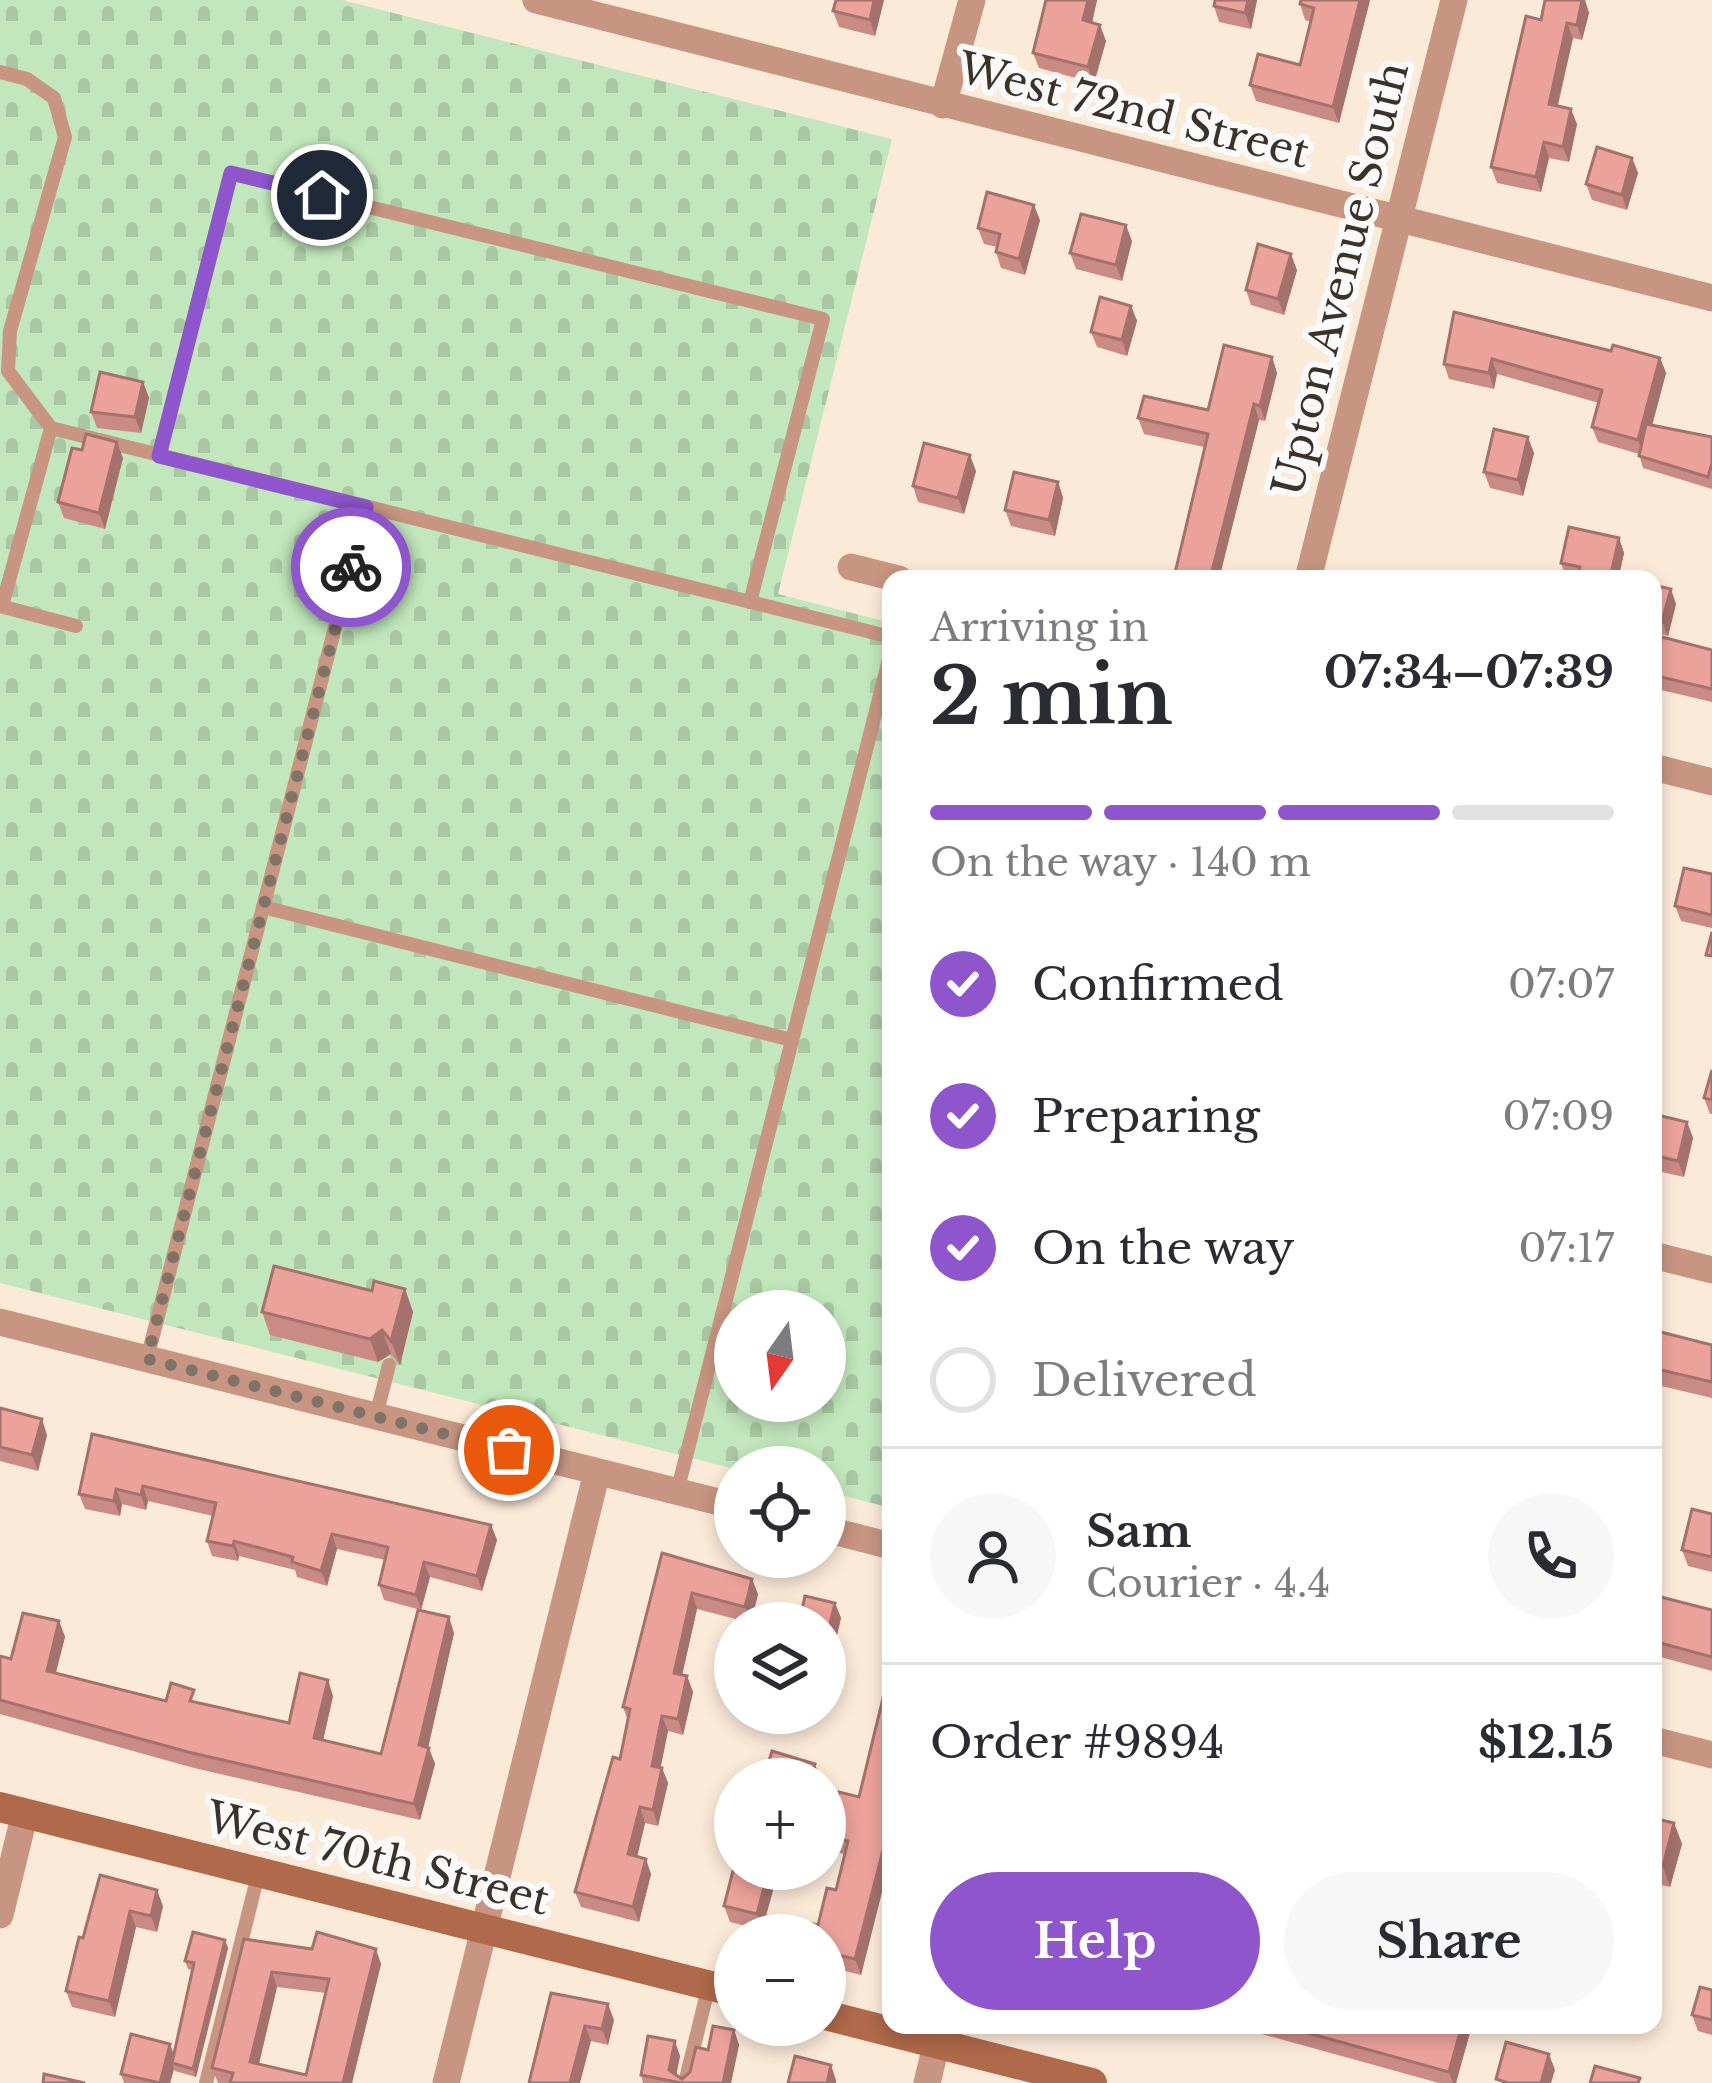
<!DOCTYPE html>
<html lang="en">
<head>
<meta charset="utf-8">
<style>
	body { margin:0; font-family:"Libre Baskerville",serif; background:#f7f7f7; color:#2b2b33; height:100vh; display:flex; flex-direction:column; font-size:45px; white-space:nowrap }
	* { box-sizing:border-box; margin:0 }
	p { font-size:39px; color:#7c7c81 }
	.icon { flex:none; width:66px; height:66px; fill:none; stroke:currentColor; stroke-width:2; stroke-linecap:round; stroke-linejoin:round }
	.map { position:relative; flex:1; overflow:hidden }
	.side { position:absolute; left:882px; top:570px; width:780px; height:1464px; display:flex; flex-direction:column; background:#fff; border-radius:24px; box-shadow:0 6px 18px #0003 }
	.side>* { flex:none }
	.needle { width:78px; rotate:194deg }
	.buttons { position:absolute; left:714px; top:1290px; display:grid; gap:24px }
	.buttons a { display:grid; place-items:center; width:132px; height:132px; border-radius:50%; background:#fff; box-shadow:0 6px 18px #0003; font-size:60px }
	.pin { position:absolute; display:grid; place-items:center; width:102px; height:102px; color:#fff; margin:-51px; border:6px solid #fff; border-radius:50%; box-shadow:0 3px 12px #0007 }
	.courier { position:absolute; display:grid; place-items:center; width:120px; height:120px; margin:-60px; border:9px solid #8e55cc; border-radius:50%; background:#fff; color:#222; box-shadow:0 3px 15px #0007 }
	.head em { font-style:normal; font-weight:800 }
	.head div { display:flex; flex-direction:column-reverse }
	.head { display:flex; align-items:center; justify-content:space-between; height:204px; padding:0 48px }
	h1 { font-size:78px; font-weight:800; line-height:90px }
	.bar { display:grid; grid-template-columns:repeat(4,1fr); gap:18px 12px; align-content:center; height:144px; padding:0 48px }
	.bar i { height:15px; border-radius:9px; background:#e1e1e2 }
	.bar .current { background:#8e55cc }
	.bar p { grid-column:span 4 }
	.line { display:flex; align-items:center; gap:30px; padding:0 48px; border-top:3px solid #e1e1e2 }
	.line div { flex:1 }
	.round { display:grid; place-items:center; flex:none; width:126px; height:126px; border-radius:63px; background:#f7f7f7 }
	ol { padding:0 48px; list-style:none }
	li { display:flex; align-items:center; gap:36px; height:132px }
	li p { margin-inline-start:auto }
	li .icon { padding:12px; border-radius:50%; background:#8e55cc; color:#fff; stroke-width:4 }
	li:last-child { color:#7c7c81 }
	li i { width:66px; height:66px; border:6px solid #e1e1e2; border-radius:50% }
	.primary-button { display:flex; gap:24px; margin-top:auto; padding:24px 48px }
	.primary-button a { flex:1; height:138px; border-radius:72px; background:#8e55cc; color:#fff; font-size:48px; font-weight:800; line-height:138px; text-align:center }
	.primary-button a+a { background:#f7f7f7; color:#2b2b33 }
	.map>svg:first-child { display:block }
</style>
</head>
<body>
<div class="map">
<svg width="1712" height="2083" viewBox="0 0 1712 2083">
	<defs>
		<pattern id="cemetery-stones" width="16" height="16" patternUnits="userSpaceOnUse" patternTransform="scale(3)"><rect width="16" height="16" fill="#c2e7bc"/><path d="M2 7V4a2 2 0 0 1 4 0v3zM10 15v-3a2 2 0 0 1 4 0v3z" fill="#a8c7a2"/></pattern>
	</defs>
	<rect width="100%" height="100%" fill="#fcead9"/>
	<!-- cemetery -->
	<path fill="url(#cemetery-stones)" fill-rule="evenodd" d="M0,0H342L892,139L778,594L891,623V1508L825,1491V1467L735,1469L0,1283ZM735,1311H825V1401H735Z"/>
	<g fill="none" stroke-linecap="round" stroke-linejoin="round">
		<!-- lane -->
		<g stroke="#c79581" stroke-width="14">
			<polyline points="0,72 27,79 54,98 65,137 10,331 8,371 51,428 891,637"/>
			<polyline points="159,456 231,173 823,319 750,602"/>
			<polyline points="0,606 76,626"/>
			<polyline points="2,606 51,428"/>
			<polyline points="263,907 792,1040"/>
			<polyline points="147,1359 366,507"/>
			<polyline points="376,1416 389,1365"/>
			<polyline points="677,1492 891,652"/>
			<polyline points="206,2083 259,1871"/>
			<polyline points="685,2083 709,1985"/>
		</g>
		<!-- street -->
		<g stroke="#c79581" stroke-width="27">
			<polyline points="536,0 1712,298"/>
			<polyline points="943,105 972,0"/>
			<polyline points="851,567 899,579"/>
			<polyline points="1308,579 1454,0"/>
			<polyline points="1653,767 1712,782"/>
			<polyline points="1653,1255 1712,1270"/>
			<polyline points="0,1322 735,1506"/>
			<polyline points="825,1529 891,1546"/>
			<polyline points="1653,1740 1712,1755"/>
			<polyline points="0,1915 25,1813"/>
			<polyline points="446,2083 597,1472"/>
			<polyline points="927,2083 941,2025"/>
		</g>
		<!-- secondary -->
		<g stroke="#b0694b" stroke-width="30">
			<polyline points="0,1807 735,1992"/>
			<polyline points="825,2015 1092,2083"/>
		</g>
	</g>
	<!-- wall -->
	<g fill="#ca8b84" fill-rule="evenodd">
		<polygon points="836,0 884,0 875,36 839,27 833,11"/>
		<polygon points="1046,0 1097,0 1092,23 1106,41 1094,83 1039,68 1033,53"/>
		<polygon points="1215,0 1257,0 1251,29 1219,22 1214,6"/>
		<polygon points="1370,0 1339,123 1256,101 1250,85 1300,65 1311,22 1305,20 1300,4"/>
		<polygon points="1545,0 1585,0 1589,13 1582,40 1573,38 1558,106 1577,124 1569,162 1549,158 1541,192 1497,183 1491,167 1541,20"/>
		<polygon points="1632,158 1638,173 1627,210 1592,200 1586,184"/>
		<polygon points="1040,220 1025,275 1001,268 996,252 997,247 984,244 978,228"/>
		<polygon points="1132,241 1122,281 1076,269 1070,253"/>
		<polygon points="1297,270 1284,315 1251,305 1246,290"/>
		<polygon points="1131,306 1137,321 1127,356 1097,347 1091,332"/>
		<polygon points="1454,312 1611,351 1660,358 1666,373 1652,426 1712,437 1712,489 1643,468 1639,454 1598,442 1592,427 1599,403 1497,374 1494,389 1449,379 1444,364"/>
		<polygon points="1272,357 1277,373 1265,421 1259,420 1219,579 1177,579 1175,573 1204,447 1144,434 1138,418 1208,410"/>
		<polygon points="143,382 149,398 141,433 97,428 91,412"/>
		<polygon points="1534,453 1523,496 1490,488 1484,472"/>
		<polygon points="123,458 105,529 64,518 58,502"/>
		<polygon points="976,471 964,514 918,502 913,486"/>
		<polygon points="1058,482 1063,498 1055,536 1011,526 1005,510"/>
		<polygon points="1619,538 1624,553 1619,577 1629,579 1566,578 1561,563"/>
		<polygon points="1653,585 1676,604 1668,636 1653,632"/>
		<polygon points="1712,650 1712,702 1657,689 1653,678 1653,670"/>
		<polygon points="1712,874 1712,928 1681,921 1675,906"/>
		<polygon points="1712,1070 1712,1114 1710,1114 1704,1098"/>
		<polygon points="1653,1114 1687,1122 1693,1138 1684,1177 1653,1170"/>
		<polygon points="405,1289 413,1312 400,1365 391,1354 378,1362 270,1335 262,1312 372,1291"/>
		<polygon points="1653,1330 1712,1345 1712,1398 1653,1384"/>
		<polygon points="0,1408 47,1435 38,1471 0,1461"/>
		<polygon points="92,1434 491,1525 497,1540 482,1591 430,1577 421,1610 384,1600 379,1585 385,1560 337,1549 327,1586 297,1577 295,1570 239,1556 238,1561 212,1556 207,1541 213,1516 148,1501 146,1510 122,1504 120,1516 85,1509 79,1494"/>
		<polygon points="1712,1514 1712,1572 1688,1566 1682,1550"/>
		<polygon points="662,1553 758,1594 751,1623 697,1609 682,1675 687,1676 693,1692 683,1735 668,1731 660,1768 662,1768 668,1783 658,1826 645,1823 637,1857 651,1874 639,1922 581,1907 575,1892 620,1759 628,1721 623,1707"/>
		<polygon points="1653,1595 1712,1610 1712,1671 1653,1655"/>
		<polygon points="835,1603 841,1618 832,1656 825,1655 825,1623"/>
		<polygon points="59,1621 65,1637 56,1673 166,1701 198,1703 289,1723 333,1696 323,1740 381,1754 454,1633 428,1748 435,1764 420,1820 194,1768 0,1714 0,1656 11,1659"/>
		<polygon points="891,1665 891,1856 861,1975 825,1966 825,1935 818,1925 836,1890 844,1854 834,1852 828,1837 859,1797"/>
		<polygon points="1653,1818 1674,1823 1682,1844 1670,1887 1653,1883"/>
		<polygon points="769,1869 774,1869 777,1876 762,1930 730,1922 724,1906"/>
		<polygon points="100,1875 163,1906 157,1932 136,1927 115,2017 72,2007 66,1991 83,1938"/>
		<path d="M244,1939L381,1964L352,2083H218L212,2068ZM277,1987L326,1993L306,2075L259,2064Z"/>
		<polygon points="225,1940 228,1948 196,2077 175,2071 174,2069 170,2083 124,2083 121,2074 174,2054 193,1970 188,1969 185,1961"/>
		<polygon points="1712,1990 1712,2035 1698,2031 1692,2015"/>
		<polygon points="551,1993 614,2020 608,2045 591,2041"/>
		<polygon points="1229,2025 1472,2025 1456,2083 1439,2083"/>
		<polygon points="734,2030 739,2045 731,2083 643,2083 641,2075 680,2056 676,2075 682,2079 690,2072 708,2050"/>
	</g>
	<!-- shaded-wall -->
	<g fill="#a4716c">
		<polygon points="874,0 884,0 875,36 870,20"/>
		<polygon points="1088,0 1097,0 1089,36 1083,20"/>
		<polygon points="1248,0 1257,0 1251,29 1245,13"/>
		<polygon points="1360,0 1370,0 1339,123 1333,107"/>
		<polygon points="1578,0 1585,0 1589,13 1582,40 1577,25"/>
		<polygon points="1567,23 1573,38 1554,119 1549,104"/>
		<polygon points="1100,25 1106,41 1094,83 1088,67"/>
		<polygon points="1571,109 1577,124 1569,162 1563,147"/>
		<polygon points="1544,142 1549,158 1541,192 1536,177"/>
		<polygon points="1632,158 1638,173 1627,210 1622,195"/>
		<polygon points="1034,205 1040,220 1025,275 1019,259"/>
		<polygon points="1126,225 1132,241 1122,281 1116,265"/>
		<polygon points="1291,254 1297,270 1284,315 1278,299"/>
		<polygon points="1131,306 1137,321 1127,356 1122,340"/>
		<polygon points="1272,357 1277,373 1265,421 1260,406"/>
		<polygon points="1660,358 1666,373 1644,455 1638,440"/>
		<polygon points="1492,359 1497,374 1494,389 1489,373"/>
		<polygon points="143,382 149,398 141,433 135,417"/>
		<polygon points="1254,404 1259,420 1219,579 1210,579"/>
		<polygon points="1528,437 1534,453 1523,496 1518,480"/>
		<polygon points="117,442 123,458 105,529 99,513"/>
		<polygon points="970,455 976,471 964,514 958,498"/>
		<polygon points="1058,482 1063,498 1055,536 1049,520"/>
		<polygon points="1619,538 1624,553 1618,579 1611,574"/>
		<polygon points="1671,589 1676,604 1668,636 1662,621"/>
		<polygon points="1655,907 1661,922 1653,952 1653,915"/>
		<polygon points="1687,1122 1693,1138 1684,1177 1678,1161"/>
		<polygon points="405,1289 413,1312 400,1365 391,1341"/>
		<polygon points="382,1330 391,1354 378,1362 370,1339"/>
		<polygon points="42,1419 47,1435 38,1471 32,1455"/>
		<polygon points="143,1486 148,1501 146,1510 141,1495"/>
		<polygon points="116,1489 122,1504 120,1516 114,1501"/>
		<polygon points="491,1525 497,1540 482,1591 477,1576"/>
		<polygon points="332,1534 337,1549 327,1586 321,1571"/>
		<polygon points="234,1541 239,1556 238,1561 233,1546"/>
		<polygon points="424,1562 430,1577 421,1610 416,1595"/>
		<polygon points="752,1579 758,1594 751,1623 745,1607"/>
		<polygon points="692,1593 697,1609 679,1689 674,1673"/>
		<polygon points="835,1603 841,1618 832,1656 826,1641"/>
		<polygon points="449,1617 454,1633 425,1761 419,1745"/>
		<polygon points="59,1621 65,1637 52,1686 47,1671"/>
		<polygon points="687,1676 693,1692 683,1735 678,1719"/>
		<polygon points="328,1680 333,1696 320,1754 314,1738"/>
		<polygon points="662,1716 668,1731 658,1781 652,1766"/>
		<polygon points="429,1748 435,1764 420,1820 414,1804"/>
		<polygon points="815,1764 820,1779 810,1779"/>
		<polygon points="662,1768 668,1783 658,1826 653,1810"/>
		<polygon points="640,1807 645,1823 634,1870 628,1854"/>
		<polygon points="891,1819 891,1856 861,1975 855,1959"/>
		<polygon points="1674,1823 1682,1844 1670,1887 1663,1866"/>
		<polygon points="646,1859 651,1874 639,1922 633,1907"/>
		<polygon points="769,1869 774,1869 777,1876 762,1930 757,1914"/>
		<polygon points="157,1890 163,1906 157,1932 151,1916"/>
		<polygon points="130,1911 136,1927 115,2017 109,2001"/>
		<polygon points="225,1940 228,1948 196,2077 193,2069"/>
		<polygon points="376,1949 381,1964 352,2083 343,2083"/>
		<polygon points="272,1972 277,1987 256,2076 250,2062"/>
		<polygon points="608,2004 614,2020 608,2045 602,2029"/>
		<polygon points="1462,2025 1472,2025 1456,2083 1453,2083 1449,2072"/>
		<polygon points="585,2026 591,2041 580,2083 570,2083"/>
		<polygon points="734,2030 739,2045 731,2083 723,2083"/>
		<polygon points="675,2041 680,2056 675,2082 669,2070"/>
		<polygon points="170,2044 176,2060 172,2063 174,2069 170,2083 160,2083"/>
		<polygon points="1549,2054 1555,2070 1551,2083 1541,2083"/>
		<polygon points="831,2065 836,2080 836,2083 827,2083"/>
	</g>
	<!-- building -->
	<g fill="#eba29a" stroke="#a4716c" stroke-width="3" fill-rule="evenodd">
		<polygon points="836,0 874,0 870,20 833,11"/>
		<polygon points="1046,0 1088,0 1083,20 1100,25 1088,67 1033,53"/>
		<polygon points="1215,0 1248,0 1245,13 1214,6"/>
		<polygon points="1301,0 1360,0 1333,107 1250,85 1258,54 1300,65 1314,8 1300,4"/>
		<polygon points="1545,0 1582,0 1577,25 1567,23 1549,104 1571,109 1563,147 1544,142 1536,177 1491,167 1526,16 1541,20"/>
		<polygon points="1597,147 1632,158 1622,195 1586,184"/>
		<polygon points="987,192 1034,205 1019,259 996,252 1000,234 978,228"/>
		<polygon points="1081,214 1126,225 1116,265 1070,253"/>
		<polygon points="1258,244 1291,254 1278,299 1246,290"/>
		<polygon points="1100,297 1131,306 1122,340 1091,332"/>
		<polygon points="1454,312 1611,351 1613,345 1660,358 1638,440 1592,427 1602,390 1492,359 1489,373 1444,364"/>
		<polygon points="1224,345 1272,357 1260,406 1254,404 1210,579 1203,579 1175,573 1208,434 1138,418 1144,396 1208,410"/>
		<polygon points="100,372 143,382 135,417 91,412"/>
		<polygon points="1646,424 1712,437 1712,463 1708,477 1639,456"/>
		<polygon points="1494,429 1528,437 1518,480 1484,472"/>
		<polygon points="86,434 117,442 99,513 58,502 72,448 82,450"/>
		<polygon points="924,443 970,455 958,498 913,486"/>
		<polygon points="1014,472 1058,482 1049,520 1005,510"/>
		<polygon points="1569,527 1619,538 1611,574 1629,579 1577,579 1580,567 1561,563"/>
		<polygon points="1653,585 1671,589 1662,621 1653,618"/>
		<polygon points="1662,637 1712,650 1712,689 1653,675"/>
		<polygon points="1684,868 1712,874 1712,915 1675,906"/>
		<polygon points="1712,932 1712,956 1706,955"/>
		<polygon points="1712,1070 1712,1100 1704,1098"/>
		<polygon points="1653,1114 1687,1122 1678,1161 1653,1155"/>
		<polygon points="274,1266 372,1291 374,1281 405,1289 391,1341 382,1330 370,1339 262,1312"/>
		<polygon points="1653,1330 1712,1345 1712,1382 1653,1368"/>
		<polygon points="0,1408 42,1419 32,1455 0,1447"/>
		<polygon points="92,1434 491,1525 477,1576 424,1562 416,1595 379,1585 388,1547 332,1534 321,1571 292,1562 293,1557 234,1541 233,1546 207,1541 216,1503 143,1486 141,1495 116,1489 114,1501 79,1494"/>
		<polygon points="1692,1509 1712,1514 1712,1557 1682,1550"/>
		<polygon points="662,1553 752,1579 745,1607 692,1593 674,1673 687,1676 678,1719 662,1716 652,1766 662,1768 653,1810 640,1807 628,1854 646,1859 633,1907 575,1892 613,1757 620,1759 630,1709 623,1707"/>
		<polygon points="1653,1595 1712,1610 1712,1657 1653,1641"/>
		<polygon points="805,1596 835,1603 826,1641 825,1623 799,1623"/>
		<polygon points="418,1610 449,1617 419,1745 429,1748 414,1804 188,1752 0,1700 0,1656 11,1659 23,1613 59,1621 47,1671 166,1701 171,1683 194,1690 190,1701 289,1723 300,1673 328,1680 314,1738 381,1754"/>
		<polygon points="891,1665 891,1819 855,1959 825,1952 825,1935 807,1935 810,1923 818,1925 827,1888 836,1890 848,1841 828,1837 839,1792 859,1797"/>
		<polygon points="772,1751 815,1764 810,1779 764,1779"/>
		<polygon points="1653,1818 1674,1823 1663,1866 1653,1864"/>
		<polygon points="735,1863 735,1869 769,1869 757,1914 724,1906"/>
		<polygon points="100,1875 157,1890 151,1916 130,1911 109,2001 66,1991 79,1937 83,1938"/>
		<polygon points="193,1932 225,1940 193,2069 172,2063 194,1963 185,1961"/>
		<path d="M317,1932L376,1949L343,2083H230L233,2073L212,2068L244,1939L312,1949ZM272,1972L329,1979L306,2075L250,2062Z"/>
		<polygon points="1700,1987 1712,1990 1712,2020 1692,2015"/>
		<polygon points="551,1993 608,2004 602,2029 585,2026 570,2083 529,2083"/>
		<polygon points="1279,2025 1462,2025 1449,2072"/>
		<polygon points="713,2026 734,2030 723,2083 681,2083 641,2075 648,2036 675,2041 669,2070 682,2079 690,2072 696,2047 708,2050"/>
		<polygon points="131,2034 170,2044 160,2083 121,2074"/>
		<polygon points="1506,2042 1549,2054 1541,2083 1508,2083 1496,2079"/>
		<polygon points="795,2056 831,2065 827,2083 788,2083"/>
		<polygon points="1595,2066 1640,2078 1638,2083 1590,2083"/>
		<polygon points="44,2074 85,2083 43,2083"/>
	</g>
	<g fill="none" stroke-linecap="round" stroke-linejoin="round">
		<!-- done -->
		<polyline stroke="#807265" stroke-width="12" stroke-dasharray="0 21.6" points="351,567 147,1359 509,1450"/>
		<!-- route -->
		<polyline stroke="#8e55cc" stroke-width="15" points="322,195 231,173 159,456 366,507 351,567"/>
	</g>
	<g text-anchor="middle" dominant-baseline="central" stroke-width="12" stroke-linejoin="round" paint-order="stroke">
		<!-- street labels -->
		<g font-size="42" fill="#3d3227" stroke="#fafafa">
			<text transform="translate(1134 110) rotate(14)">West 72nd Street</text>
			<text transform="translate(1340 279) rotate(-76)">Upton Avenue South</text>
			<text transform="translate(378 1858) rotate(14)">West 70th Street</text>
		</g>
	</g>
</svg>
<div class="buttons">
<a><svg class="needle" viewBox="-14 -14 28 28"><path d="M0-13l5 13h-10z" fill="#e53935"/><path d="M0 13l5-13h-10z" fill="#7c7c81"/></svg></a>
<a><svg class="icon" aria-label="locate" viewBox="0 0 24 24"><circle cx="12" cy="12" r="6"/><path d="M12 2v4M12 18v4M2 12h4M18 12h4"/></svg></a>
<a><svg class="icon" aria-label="layers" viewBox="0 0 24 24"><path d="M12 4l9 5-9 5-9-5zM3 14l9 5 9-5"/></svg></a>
<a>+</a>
<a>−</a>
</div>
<div class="pin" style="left:509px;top:1450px;background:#ea580c"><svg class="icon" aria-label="bag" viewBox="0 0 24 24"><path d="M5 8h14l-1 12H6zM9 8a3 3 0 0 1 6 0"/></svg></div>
<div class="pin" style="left:322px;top:195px;background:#1f2937"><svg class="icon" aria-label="home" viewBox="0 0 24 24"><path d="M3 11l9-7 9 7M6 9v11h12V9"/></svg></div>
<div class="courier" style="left:351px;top:567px"><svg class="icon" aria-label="bike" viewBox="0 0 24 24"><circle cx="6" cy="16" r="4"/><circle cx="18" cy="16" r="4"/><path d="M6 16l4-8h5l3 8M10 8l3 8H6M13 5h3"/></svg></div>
<section class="side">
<div class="head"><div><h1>2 min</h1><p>Arriving in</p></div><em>07:34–07:39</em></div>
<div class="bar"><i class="current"></i><i class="current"></i><i class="current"></i><i></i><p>On the way · 140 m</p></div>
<ol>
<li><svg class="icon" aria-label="check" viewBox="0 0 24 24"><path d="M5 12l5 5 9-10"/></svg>Confirmed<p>07:07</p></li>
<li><svg class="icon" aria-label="check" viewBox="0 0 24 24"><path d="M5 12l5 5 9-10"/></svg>Preparing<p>07:09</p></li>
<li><svg class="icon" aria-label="check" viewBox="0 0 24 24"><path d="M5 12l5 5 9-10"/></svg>On the way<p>07:17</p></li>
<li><i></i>Delivered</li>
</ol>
<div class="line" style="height:216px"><a class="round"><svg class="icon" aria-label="person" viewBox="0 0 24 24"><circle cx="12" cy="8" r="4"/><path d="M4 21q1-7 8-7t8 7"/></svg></a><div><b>Sam</b><p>Courier · 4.4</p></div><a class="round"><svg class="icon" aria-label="phone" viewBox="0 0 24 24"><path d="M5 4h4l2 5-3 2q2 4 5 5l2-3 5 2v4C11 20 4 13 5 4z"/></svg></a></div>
<div class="line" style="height:156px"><div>Order #9894</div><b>$12.15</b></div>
<div class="primary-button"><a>Help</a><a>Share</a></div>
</section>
</div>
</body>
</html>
